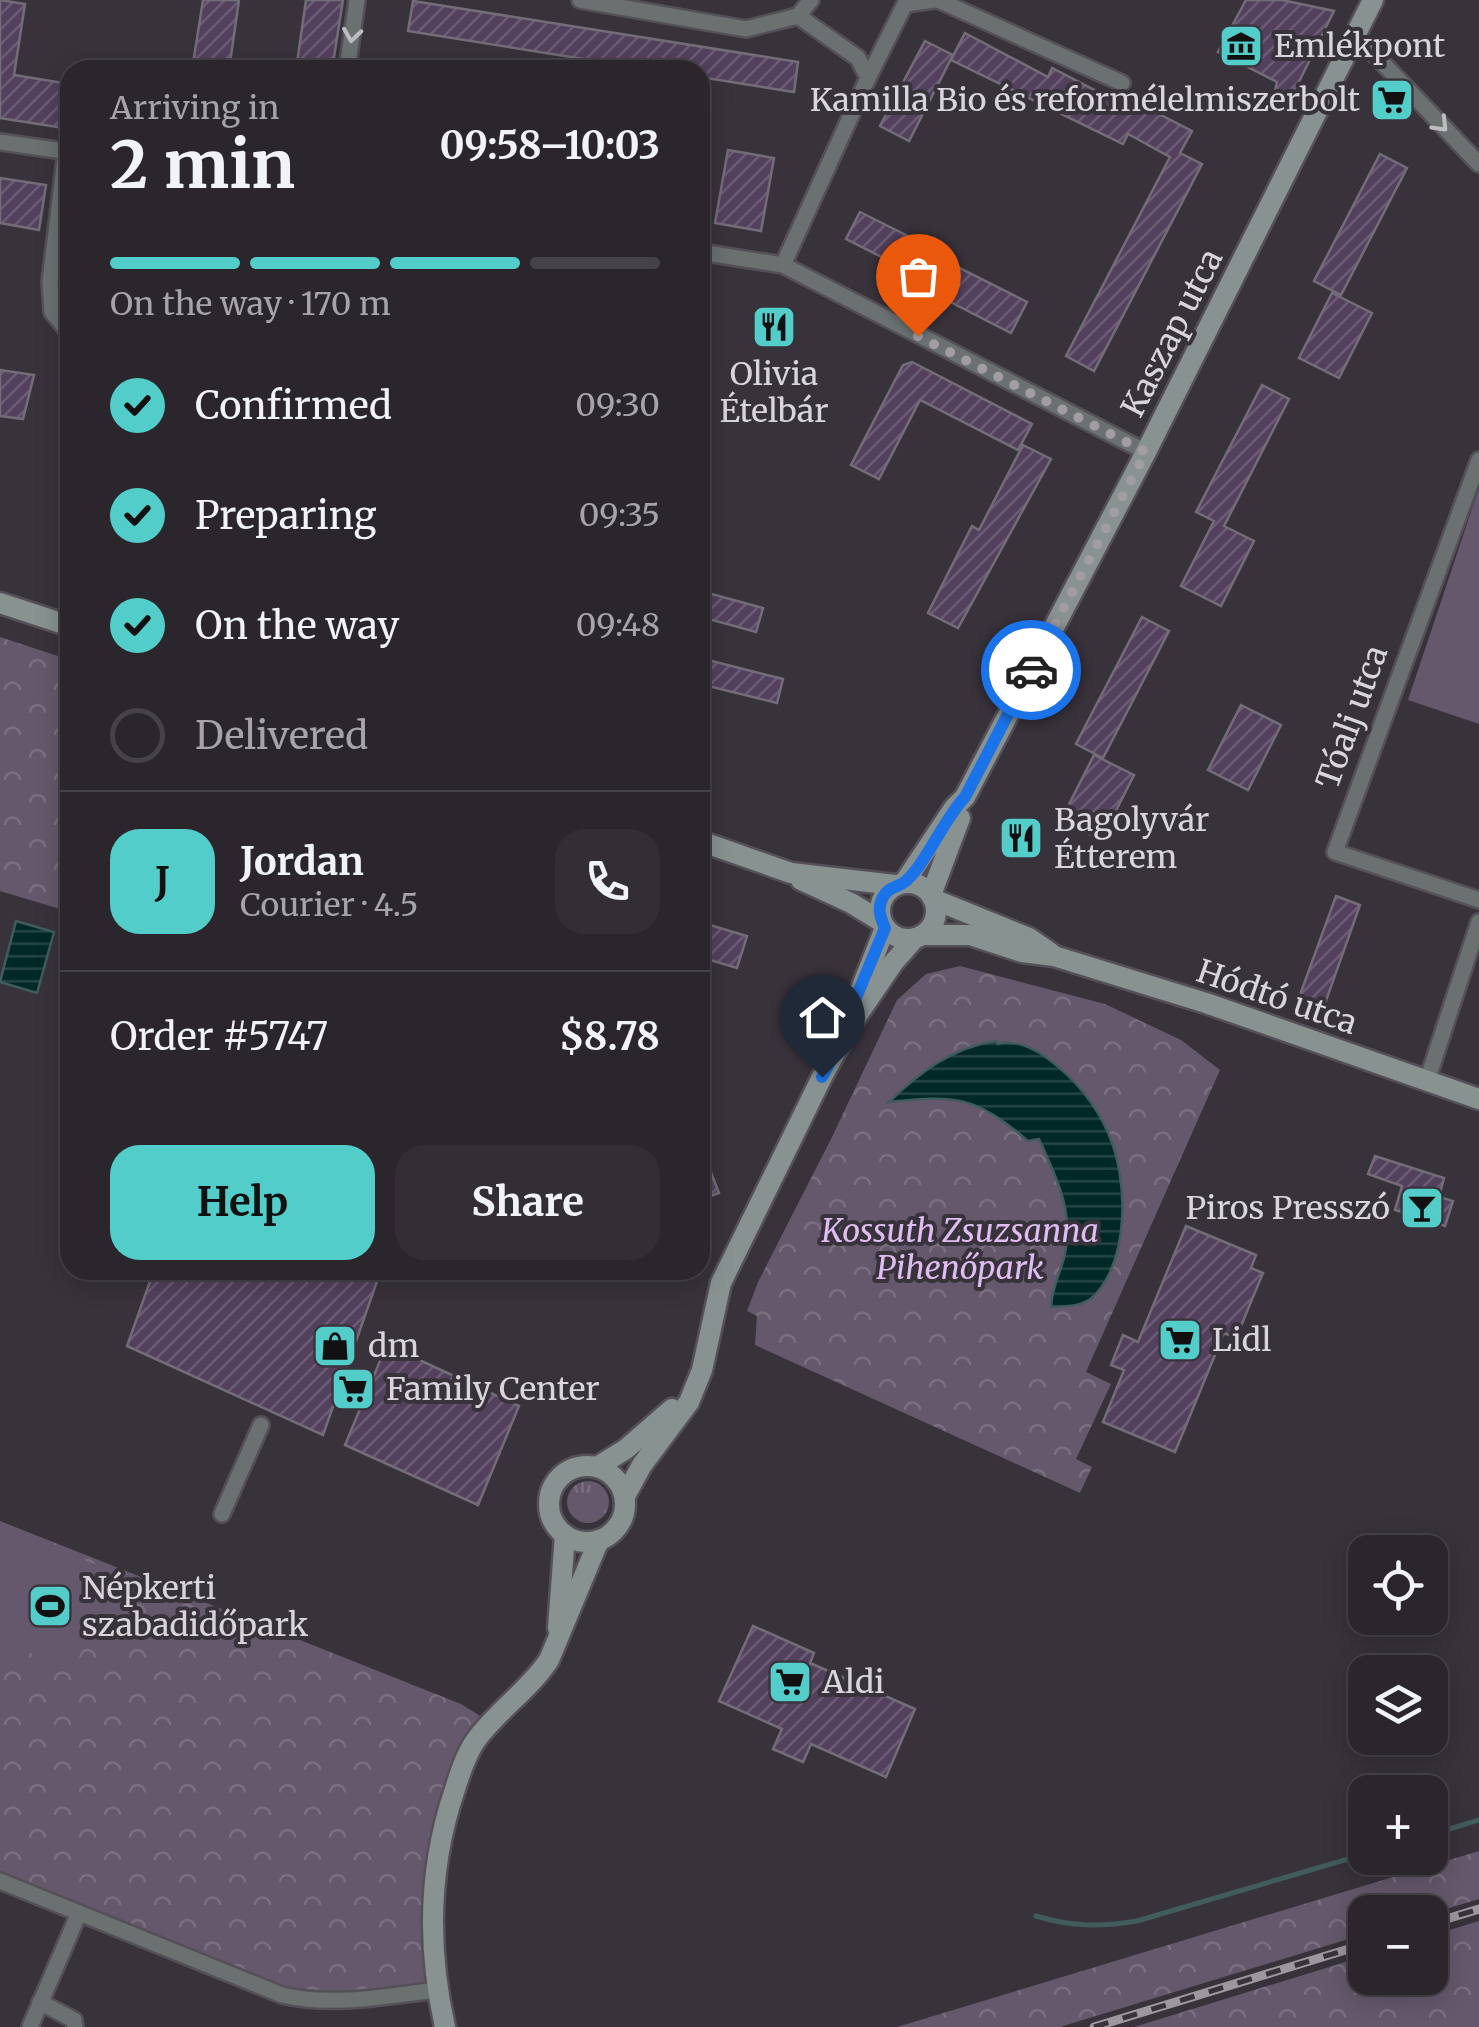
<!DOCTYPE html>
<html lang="en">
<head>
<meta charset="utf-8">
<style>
	body { margin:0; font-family:Merriweather,serif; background:#322e34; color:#f1f3f6; height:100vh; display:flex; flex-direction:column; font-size:38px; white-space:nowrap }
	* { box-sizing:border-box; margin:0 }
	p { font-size:32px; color:#a5a5a9 }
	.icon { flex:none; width:55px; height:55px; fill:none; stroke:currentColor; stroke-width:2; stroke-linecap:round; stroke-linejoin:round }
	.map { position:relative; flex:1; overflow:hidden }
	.sheet { position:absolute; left:60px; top:60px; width:650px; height:1220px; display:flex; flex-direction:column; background:#2a262c; border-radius:30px; box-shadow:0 5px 25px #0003,0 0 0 2px #464348 }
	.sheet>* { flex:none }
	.buttons { position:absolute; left:1348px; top:1535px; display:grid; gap:20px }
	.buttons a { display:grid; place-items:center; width:100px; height:100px; border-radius:20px; background:#2a262c; box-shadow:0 5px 25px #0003,0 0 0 2px #464348; font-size:50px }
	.pin { position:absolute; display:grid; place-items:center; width:85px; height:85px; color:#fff; margin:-102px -42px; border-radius:50% 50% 50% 0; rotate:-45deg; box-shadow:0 0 10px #0007 }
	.pin .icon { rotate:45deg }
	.courier { position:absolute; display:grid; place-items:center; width:100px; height:100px; margin:-50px; border:8px solid #1a73e8; border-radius:50%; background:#fff; color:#222; box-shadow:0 2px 12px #0007 }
	.headline em { font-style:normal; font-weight:700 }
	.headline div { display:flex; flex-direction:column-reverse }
	.headline { display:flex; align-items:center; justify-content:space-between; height:170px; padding:0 50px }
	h1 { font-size:65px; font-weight:700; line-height:75px }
	.bar { display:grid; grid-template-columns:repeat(4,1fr); gap:15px 10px; align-content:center; height:120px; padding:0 50px }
	.bar i { height:12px; border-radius:8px; background:#464348 }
	.bar .active { background:#53cdca }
	.bar p { grid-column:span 4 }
	.line { display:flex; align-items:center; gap:25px; padding:0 50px; border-top:2px solid #464348 }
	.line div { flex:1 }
	.round { display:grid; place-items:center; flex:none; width:105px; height:105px; border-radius:30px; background:#322e34 }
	ol { padding:0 50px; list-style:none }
	li { display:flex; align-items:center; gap:30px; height:110px }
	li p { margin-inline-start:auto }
	li .icon { padding:10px; border-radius:50%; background:#53cdca; color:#111; stroke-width:4 }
	li:last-child { color:#a5a5a9 }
	li i { width:55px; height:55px; border:5px solid #464348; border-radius:50% }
	.action { display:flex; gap:20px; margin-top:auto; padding:20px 50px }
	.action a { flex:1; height:115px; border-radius:30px; background:#53cdca; color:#111; font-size:40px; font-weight:700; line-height:115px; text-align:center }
	.action a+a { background:#322e34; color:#f1f3f6 }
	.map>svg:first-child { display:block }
</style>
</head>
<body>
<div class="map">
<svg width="1479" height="2027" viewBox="0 0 1479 2027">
	<defs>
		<pattern id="grass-tufts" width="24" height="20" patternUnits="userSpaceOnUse" patternTransform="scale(2.5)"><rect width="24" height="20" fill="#65586c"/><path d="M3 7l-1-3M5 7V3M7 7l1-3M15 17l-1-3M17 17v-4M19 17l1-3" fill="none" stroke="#7a6f80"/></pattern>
		<pattern id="forest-crowns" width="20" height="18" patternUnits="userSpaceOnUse" patternTransform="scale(2.5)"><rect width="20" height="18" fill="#65586c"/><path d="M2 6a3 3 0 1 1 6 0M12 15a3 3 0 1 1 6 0" fill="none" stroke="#7a6f80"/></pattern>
		<pattern id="water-rules" width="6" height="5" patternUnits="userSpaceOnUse" patternTransform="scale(2.5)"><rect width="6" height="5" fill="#002827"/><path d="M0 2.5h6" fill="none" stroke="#254646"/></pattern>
		<pattern id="building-hatch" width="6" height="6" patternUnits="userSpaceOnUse" patternTransform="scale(2.5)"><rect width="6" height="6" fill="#53405d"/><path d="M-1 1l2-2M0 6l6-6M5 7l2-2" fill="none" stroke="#6b5b74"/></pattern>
	</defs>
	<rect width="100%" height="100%" fill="#38323b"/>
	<!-- grass -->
	<circle fill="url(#grass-tufts)" cx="588" cy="1502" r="21"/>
	<!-- forest -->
	<g fill="url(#forest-crowns)">
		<polygon points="0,637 70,660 70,912 0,891"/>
		<polygon points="960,966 1105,1004 1181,1040 1220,1070 1086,1372 1111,1384 1076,1459 1092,1467 1080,1493 755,1345 757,1316 747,1311 758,1282 832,1137 897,1000 926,974"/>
		<polygon points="0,1521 461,1704 490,1722 450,1803 437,1990 306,2001 0,1881"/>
		<polygon points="1479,1851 1479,1899 1430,1914 1365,1912 1365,1934 1060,2027 897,2027"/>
		<polygon points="1479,1921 1479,2027 1134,2027 1365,1956 1365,1978 1430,1978 1430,1936"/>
	</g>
	<!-- pitch -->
	<g fill="#65586c">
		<polygon points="1479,488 1479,724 1408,700"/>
		<polygon points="0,1528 113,1571 74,1670 0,1641"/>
	</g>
	<!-- water -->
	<g fill="url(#water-rules)" stroke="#415c5d" stroke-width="2.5">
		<polygon points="16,921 54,932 37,993 0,982"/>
		<path d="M996,1041L998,1044C1015,1039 1033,1048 1047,1058C1074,1078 1096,1104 1109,1135C1128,1180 1130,1258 1094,1296C1083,1307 1066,1306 1051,1307C1052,1286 1060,1275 1065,1254C1074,1211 1056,1177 1039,1139L1028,1141C974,1095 955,1095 889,1102C920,1072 953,1047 996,1041Z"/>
	</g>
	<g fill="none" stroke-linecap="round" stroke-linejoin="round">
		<!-- stream -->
		<g stroke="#415c5d" stroke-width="5">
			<polyline points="1430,1835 1479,1820"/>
			<path d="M1036,1916C1072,1927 1101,1927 1137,1921L1365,1854"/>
		</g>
	</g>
	<!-- building -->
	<g fill="url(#building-hatch)" stroke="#736d77" stroke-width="2.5">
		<polygon points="0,0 25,4 14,75 70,84 70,129 0,118"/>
		<polygon points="203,0 239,0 229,70 192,70"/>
		<polygon points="306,0 343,0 332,70 296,70"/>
		<polygon points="1246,0 1282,0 1334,11 1289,102 1274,96 1277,82 1218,52"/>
		<polygon points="413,1 798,62 794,92 700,77 700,70 653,70 408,31"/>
		<polygon points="965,33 1048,77 1052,68 1139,113 1143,106 1192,131 1180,153 1202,164 1094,371 1066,356 1170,157 1128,134 1123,144 951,60"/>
		<polygon points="925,41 953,55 909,141 880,126"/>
		<polygon points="728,150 774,158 761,231 715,223"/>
		<polygon points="1380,154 1407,168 1341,295 1314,281"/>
		<polygon points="0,178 46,185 39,230 0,223"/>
		<polygon points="860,212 944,254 942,259 1027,302 1011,333 927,290 931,282 846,239"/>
		<polygon points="1332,293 1372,313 1339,378 1299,358"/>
		<polygon points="912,362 1032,424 1018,450 920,400 879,479 851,465 903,365"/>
		<polygon points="0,370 34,375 23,419 0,416"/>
		<polygon points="1262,385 1289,399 1224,526 1254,541 1221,606 1181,586 1214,521 1196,512"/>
		<polygon points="1023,445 1051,459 958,628 928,613 972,526 979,530"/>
		<polygon points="708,593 763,608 756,632 701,617"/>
		<polygon points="1142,617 1169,631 1103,758 1076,744"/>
		<polygon points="700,658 783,679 777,703 700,684"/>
		<polygon points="1241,705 1281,725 1248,790 1208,770"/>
		<polygon points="1094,755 1134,775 1101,840 1061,820"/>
		<polygon points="1336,896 1360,905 1322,1012 1297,1003"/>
		<polygon points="700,922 747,936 737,968 700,957"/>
		<polygon points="701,1147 719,1193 700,1200 700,1148"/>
		<polygon points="1375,1156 1444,1178 1439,1197 1453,1201 1445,1226 1395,1210 1402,1186 1368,1174"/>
		<polygon points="1186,1226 1256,1255 1251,1268 1263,1273 1236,1338 1224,1333 1175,1452 1103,1422 1124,1370 1111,1365 1123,1335 1138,1342"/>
		<polygon points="154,1270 381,1270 323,1435 127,1346"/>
		<polygon points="400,1351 519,1406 478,1505 345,1445 382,1356 395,1360"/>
		<polygon points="753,1626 814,1653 810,1663 915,1709 886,1777 811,1744 803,1762 773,1749 782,1729 719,1701"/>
	</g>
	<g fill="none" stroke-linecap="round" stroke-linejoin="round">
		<defs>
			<g id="street">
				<polyline points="580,0 746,29 798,16"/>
				<polyline points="938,0 1122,83"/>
				<polyline points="1356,35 1479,164"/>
				<polyline points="347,70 357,0"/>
				<polyline points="868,78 905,4 935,0"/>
				<polyline points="0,142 70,152"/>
				<polyline points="66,151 50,282 52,312 70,334"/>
				<polyline points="700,252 783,265 1146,452"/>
				<polyline points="783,265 868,78 858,58 798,16 811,0"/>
				<polyline points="1479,460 1335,852 1479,900"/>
				<polyline points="1427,1081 1479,922"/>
				<polyline points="222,1514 261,1425"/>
				<path d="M0,1881L282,1995C334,2007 385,1996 437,1990"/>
				<polyline points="40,2002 74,2020 75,2027"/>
				<polyline points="30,2027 79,1913"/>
			</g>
			<g id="secondary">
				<polyline points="0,603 70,626"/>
				<polyline points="700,841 791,873 895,885"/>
				<polyline points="801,880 851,903 882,922"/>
				<circle cx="908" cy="911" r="28"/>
				<polyline points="904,883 954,808 965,797 1146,452 1373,0"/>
				<polyline points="931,895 960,818"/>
				<polyline points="933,899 1029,938 1052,954"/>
				<polyline points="922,935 970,935 1022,952 1054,956 1206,1003 1479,1099"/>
				<polyline points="850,1017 885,928"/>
				<circle cx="587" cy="1504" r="38"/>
				<polyline points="597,1467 626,1449 672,1409"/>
				<polyline points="625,1496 642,1465 689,1402 702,1370 721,1283 822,1077 848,1029 893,963 915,938"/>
				<polyline points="558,1628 565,1535"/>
				<path d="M445,2027C427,1947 428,1868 455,1789C460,1773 466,1754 476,1740C498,1710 529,1690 549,1660L599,1540"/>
			</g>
		</defs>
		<!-- street casing -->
		<use href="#street" stroke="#555058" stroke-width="20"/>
		<!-- secondary casing -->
		<use href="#secondary" stroke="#555058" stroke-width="25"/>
		<!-- street -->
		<use href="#street" stroke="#6a7170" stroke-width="15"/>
		<!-- secondary -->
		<use href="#secondary" stroke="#889291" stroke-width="20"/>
		<defs>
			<g id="rail">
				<polyline points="1430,1924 1479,1909"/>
				<polyline points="1094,2027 1365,1944"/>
			</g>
		</defs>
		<!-- rail casing -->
		<use href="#rail" stroke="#9c989e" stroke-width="9"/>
		<!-- rail -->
		<use href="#rail" stroke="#38323b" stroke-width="5" stroke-dasharray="15" stroke-linecap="butt"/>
	</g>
	<!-- one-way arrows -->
	<defs><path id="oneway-chevron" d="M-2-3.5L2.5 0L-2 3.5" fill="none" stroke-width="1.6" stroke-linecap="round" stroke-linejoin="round" transform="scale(2.5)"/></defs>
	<g stroke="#bdbdc0">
		<use href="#oneway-chevron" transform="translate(352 35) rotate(98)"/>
		<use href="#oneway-chevron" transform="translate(1441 125) rotate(46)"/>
	</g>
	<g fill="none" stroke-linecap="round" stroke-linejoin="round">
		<!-- done -->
		<polyline stroke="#a19da3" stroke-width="10" stroke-dasharray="0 18" points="918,336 1146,452 1031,670"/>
		<!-- route -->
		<path stroke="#1a73e8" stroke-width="12" d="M822,1077L848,1029L853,1005L885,928C880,917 877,908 883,897C889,887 895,888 903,883C922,871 945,817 965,797L1031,670"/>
	</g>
	<!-- icons -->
	<defs>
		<symbol id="museum-square" viewBox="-11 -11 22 22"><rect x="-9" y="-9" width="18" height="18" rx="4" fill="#53cdca" stroke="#38323b"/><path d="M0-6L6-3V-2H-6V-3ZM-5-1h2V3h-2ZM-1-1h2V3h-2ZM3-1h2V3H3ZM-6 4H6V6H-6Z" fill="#111"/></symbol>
		<symbol id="supermarket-square" viewBox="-11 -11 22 22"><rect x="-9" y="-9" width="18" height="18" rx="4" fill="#53cdca" stroke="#38323b"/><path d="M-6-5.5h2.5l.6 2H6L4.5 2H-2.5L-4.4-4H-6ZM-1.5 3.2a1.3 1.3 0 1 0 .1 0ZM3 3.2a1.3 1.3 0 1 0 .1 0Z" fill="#111"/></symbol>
		<symbol id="restaurant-square" viewBox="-11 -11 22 22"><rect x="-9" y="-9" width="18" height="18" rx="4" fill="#53cdca" stroke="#38323b"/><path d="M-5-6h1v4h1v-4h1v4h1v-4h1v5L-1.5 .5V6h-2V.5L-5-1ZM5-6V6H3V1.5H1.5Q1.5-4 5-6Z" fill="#111"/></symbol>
		<symbol id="bar-square" viewBox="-11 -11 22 22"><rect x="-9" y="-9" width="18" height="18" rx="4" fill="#53cdca" stroke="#38323b"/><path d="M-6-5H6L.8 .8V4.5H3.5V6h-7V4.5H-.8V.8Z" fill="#111"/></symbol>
		<symbol id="shop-square" viewBox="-11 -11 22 22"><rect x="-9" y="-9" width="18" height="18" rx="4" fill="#53cdca" stroke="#38323b"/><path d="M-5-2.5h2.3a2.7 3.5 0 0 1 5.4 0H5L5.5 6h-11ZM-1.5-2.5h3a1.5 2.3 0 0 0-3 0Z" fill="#111"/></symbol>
		<symbol id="stadium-square" viewBox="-11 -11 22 22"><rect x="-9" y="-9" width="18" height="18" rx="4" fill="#53cdca" stroke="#38323b"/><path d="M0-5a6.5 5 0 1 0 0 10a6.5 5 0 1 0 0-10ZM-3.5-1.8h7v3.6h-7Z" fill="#111"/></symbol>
	</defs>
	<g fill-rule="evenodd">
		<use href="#museum-square" x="1216" y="21" width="50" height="50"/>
		<use href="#supermarket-square" x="1367" y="75" width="50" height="50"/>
		<use href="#restaurant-square" x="749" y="302" width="50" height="50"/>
		<use href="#restaurant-square" x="996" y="813" width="50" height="50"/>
		<use href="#bar-square" x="1397" y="1183" width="50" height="50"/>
		<use href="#supermarket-square" x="1155" y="1315" width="50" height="50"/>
		<use href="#shop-square" x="310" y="1321" width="50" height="50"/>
		<use href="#supermarket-square" x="328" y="1364" width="50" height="50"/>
		<use href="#stadium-square" x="25" y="1581" width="50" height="50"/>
		<use href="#supermarket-square" x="765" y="1657" width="50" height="50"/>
	</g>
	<g text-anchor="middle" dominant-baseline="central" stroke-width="8" stroke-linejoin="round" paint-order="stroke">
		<!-- poi labels -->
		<g font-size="32" fill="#d9d6db" stroke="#38323b" text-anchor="start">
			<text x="1274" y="46">Emlékpont</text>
			<text x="1360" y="100" text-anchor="end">Kamilla Bio és reformélelmiszerbolt</text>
			<text x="774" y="374" text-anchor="middle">Olivia<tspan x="774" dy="37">Ételbár</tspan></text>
			<text x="1054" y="820">Bagolyvár<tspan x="1054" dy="37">Étterem</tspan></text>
			<text x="1390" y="1208" text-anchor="end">Piros Presszó</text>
			<text x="1212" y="1340">Lidl</text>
			<text x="368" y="1346">dm</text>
			<text x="386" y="1389">Family Center</text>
			<text x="82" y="1588">Népkerti<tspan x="82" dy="37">szabadidőpark</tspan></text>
			<text x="822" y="1682">Aldi</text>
		</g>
		<!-- street labels -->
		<g font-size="32" fill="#d9d6db" stroke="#38323b">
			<text transform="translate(1172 333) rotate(-63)">Kaszap utca</text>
			<text transform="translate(1352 717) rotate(-70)">Tóalj utca</text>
			<text transform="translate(1277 997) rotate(19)">Hódtó utca</text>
		</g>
		<!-- park labels -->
		<g font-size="32" font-style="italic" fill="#dfbcf2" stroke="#38323b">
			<text x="960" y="1231">Kossuth Zsuzsanna<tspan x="960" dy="37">Pihenőpark</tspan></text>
		</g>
	</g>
</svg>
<div class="buttons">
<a><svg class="icon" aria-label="locate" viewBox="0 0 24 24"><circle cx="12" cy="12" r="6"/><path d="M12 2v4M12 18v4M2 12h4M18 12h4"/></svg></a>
<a><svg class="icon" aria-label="layers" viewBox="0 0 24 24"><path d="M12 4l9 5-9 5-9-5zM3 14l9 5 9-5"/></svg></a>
<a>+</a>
<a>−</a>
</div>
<div class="pin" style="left:918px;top:336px;background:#ea580c"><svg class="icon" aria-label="bag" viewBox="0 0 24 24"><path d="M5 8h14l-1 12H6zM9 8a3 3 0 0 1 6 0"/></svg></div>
<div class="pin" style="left:822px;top:1077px;background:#1f2937"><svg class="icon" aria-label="home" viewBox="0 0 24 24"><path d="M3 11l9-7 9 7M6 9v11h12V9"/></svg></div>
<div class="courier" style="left:1031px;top:670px"><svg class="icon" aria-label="car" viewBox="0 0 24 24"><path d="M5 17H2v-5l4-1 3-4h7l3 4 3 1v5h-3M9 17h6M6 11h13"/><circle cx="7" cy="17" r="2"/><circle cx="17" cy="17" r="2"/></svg></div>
<section class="sheet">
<div class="headline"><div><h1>2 min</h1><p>Arriving in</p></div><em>09:58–10:03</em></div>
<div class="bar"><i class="active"></i><i class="active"></i><i class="active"></i><i></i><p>On the way · 170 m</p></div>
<ol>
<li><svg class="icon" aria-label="check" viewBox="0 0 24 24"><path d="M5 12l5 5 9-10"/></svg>Confirmed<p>09:30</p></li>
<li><svg class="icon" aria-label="check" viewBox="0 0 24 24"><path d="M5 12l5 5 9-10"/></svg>Preparing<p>09:35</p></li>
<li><svg class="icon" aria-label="check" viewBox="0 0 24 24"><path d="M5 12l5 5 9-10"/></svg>On the way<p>09:48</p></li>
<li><i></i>Delivered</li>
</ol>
<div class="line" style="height:180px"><b class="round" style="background:#53cdca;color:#111">J</b><div><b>Jordan</b><p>Courier · 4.5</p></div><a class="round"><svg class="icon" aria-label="phone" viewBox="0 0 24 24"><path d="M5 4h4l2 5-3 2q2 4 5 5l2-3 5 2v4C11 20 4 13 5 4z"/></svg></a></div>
<div class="line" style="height:130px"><div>Order #5747</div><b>$8.78</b></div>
<div class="action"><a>Help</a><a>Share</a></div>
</section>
</div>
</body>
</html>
